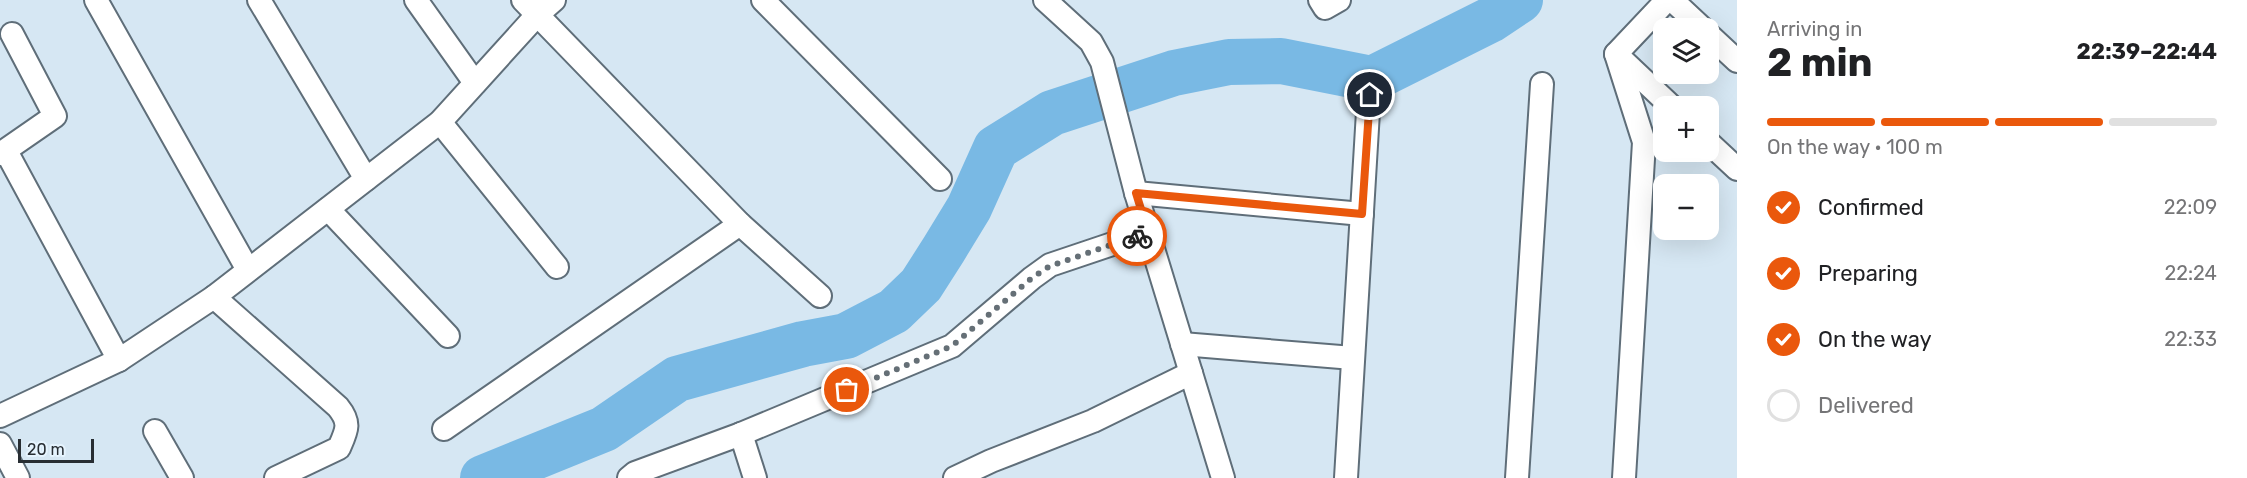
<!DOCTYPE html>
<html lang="en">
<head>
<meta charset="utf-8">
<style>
	body { margin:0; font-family:Rubik,sans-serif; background:#f2f2f2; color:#202124; height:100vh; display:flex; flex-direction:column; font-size:22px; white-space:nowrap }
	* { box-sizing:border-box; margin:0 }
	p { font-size:20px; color:#757577 }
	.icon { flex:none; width:33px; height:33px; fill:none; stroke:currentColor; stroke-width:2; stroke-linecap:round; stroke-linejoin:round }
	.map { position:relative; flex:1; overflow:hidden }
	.details { display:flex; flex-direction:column; background:#fff; width:510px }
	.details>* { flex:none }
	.fabs { position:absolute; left:1653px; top:18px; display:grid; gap:12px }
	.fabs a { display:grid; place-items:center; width:66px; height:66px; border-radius:12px; background:#fff; box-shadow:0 6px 24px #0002; font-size:30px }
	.scale { position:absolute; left:18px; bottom:15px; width:76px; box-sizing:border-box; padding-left:6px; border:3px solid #282e33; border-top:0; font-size:16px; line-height:21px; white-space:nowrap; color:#282e33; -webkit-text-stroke:4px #e6f4fe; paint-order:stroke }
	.pin { position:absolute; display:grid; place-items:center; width:51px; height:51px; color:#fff; margin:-26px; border:3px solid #fff; border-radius:50%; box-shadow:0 2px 6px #0007 }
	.courier { position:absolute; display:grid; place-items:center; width:60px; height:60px; margin:-30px; border:4px solid #ea580c; border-radius:50%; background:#fff; color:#222; box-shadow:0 2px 8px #0007 }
	.overview em { font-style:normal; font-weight:700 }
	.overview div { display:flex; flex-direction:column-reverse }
	.overview { display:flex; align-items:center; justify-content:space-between; height:102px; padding:0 30px }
	h1 { font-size:39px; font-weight:700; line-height:45px }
	.bar { display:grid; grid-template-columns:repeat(4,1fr); gap:9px 6px; align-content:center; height:72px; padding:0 30px }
	.bar i { height:8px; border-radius:4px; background:#e0e0e0 }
	.bar .on { background:#ea580c }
	.bar p { grid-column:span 4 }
	ol { padding:0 30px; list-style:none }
	li { display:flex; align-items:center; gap:18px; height:66px }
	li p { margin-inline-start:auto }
	li .icon { padding:6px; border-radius:50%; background:#ea580c; color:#fff; stroke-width:4 }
	li:last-child { color:#757577 }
	li i { width:33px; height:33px; border:3px solid #e0e0e0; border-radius:50% }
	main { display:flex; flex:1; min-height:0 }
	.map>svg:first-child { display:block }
</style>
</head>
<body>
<main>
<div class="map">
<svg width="1737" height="478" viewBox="0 0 1737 478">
	<rect width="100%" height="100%" fill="#d6e7f3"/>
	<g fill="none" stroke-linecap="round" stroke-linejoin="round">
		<!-- river -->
		<polyline stroke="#79b9e4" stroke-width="46" points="483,478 604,429 677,379 803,344 846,336 894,311 921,285 944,249 969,208 996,148 1052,113 1174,73 1229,62 1281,61 1372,79 1490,20 1520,0"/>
		<defs>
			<g id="street">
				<polyline points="96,0 248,270"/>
				<polyline points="259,0 366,179"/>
				<polyline points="416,0 475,83"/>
				<polyline points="523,0 740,224 820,296"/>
				<polyline points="763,0 940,179"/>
				<polyline points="1045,0 1091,42 1102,62 1136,193 1223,478"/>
				<polyline points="1320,0 1325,8 1339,0"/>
				<polyline points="1672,0 1702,28"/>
				<polyline points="1708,34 1737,61"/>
				<polyline points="1616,54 1644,142 1624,478"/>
				<polyline points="1616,54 1667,0"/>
				<polyline points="1617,55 1671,106"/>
				<polyline points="440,122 557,267"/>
				<polyline points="1708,142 1737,169"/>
				<polyline points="6,151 119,360"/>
				<polyline points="0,154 55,116 12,34"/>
				<polyline points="1136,193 1362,214"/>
				<polyline points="328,209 448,336"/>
				<path d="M214,297L338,407C351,423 347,430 339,448L276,478"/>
				<polyline points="1182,344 1353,358"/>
				<polyline points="0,416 119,360 214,297 440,122 537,15 554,0"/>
				<polyline points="444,429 740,224"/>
				<polyline points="155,431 182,478"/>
				<polyline points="741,434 755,478"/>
				<polyline points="0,444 18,478"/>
				<polyline points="629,478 635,473 741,434 952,346 1032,278 1050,265 1148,232"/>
				<polyline points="955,478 991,461 1093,421 1191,373"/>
				<polyline points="1346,478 1369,95"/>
				<polyline points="1517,478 1542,84"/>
			</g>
		</defs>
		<!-- street casing -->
		<use href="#street" stroke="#5f6e79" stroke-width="26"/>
		<!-- street -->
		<use href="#street" stroke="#fff" stroke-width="22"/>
	</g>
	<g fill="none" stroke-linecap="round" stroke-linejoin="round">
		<!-- done -->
		<polyline stroke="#656f76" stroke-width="6" stroke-dasharray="0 10.8" points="847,390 952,346 1032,278 1050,266 1137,236"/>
		<!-- route -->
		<polyline stroke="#ea580c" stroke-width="8" points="1137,236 1148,232 1136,193 1362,214 1370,95"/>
	</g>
</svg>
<div class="fabs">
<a><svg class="icon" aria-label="layers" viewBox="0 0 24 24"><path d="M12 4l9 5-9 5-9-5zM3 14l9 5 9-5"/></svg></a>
<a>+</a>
<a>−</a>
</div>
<div class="scale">20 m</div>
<div class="pin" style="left:847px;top:390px;background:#ea580c"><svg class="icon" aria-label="bag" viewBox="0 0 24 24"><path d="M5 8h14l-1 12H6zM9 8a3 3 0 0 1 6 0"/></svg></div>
<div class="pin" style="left:1370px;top:95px;background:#1f2937"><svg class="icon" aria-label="home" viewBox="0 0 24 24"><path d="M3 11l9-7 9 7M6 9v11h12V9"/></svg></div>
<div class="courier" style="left:1137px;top:236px"><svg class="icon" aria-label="bike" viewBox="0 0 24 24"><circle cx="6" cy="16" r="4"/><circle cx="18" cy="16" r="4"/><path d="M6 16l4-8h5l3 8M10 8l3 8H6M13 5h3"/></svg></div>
</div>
<section class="details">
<div class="overview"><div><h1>2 min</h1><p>Arriving in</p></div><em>22:39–22:44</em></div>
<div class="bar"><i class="on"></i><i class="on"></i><i class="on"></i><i></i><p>On the way · 100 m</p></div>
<ol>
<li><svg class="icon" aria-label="check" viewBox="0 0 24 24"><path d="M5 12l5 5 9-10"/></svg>Confirmed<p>22:09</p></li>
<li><svg class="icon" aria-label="check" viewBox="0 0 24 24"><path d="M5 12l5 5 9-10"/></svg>Preparing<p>22:24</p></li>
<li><svg class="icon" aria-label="check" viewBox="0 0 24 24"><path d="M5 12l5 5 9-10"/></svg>On the way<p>22:33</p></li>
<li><i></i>Delivered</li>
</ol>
</section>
</main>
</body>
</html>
